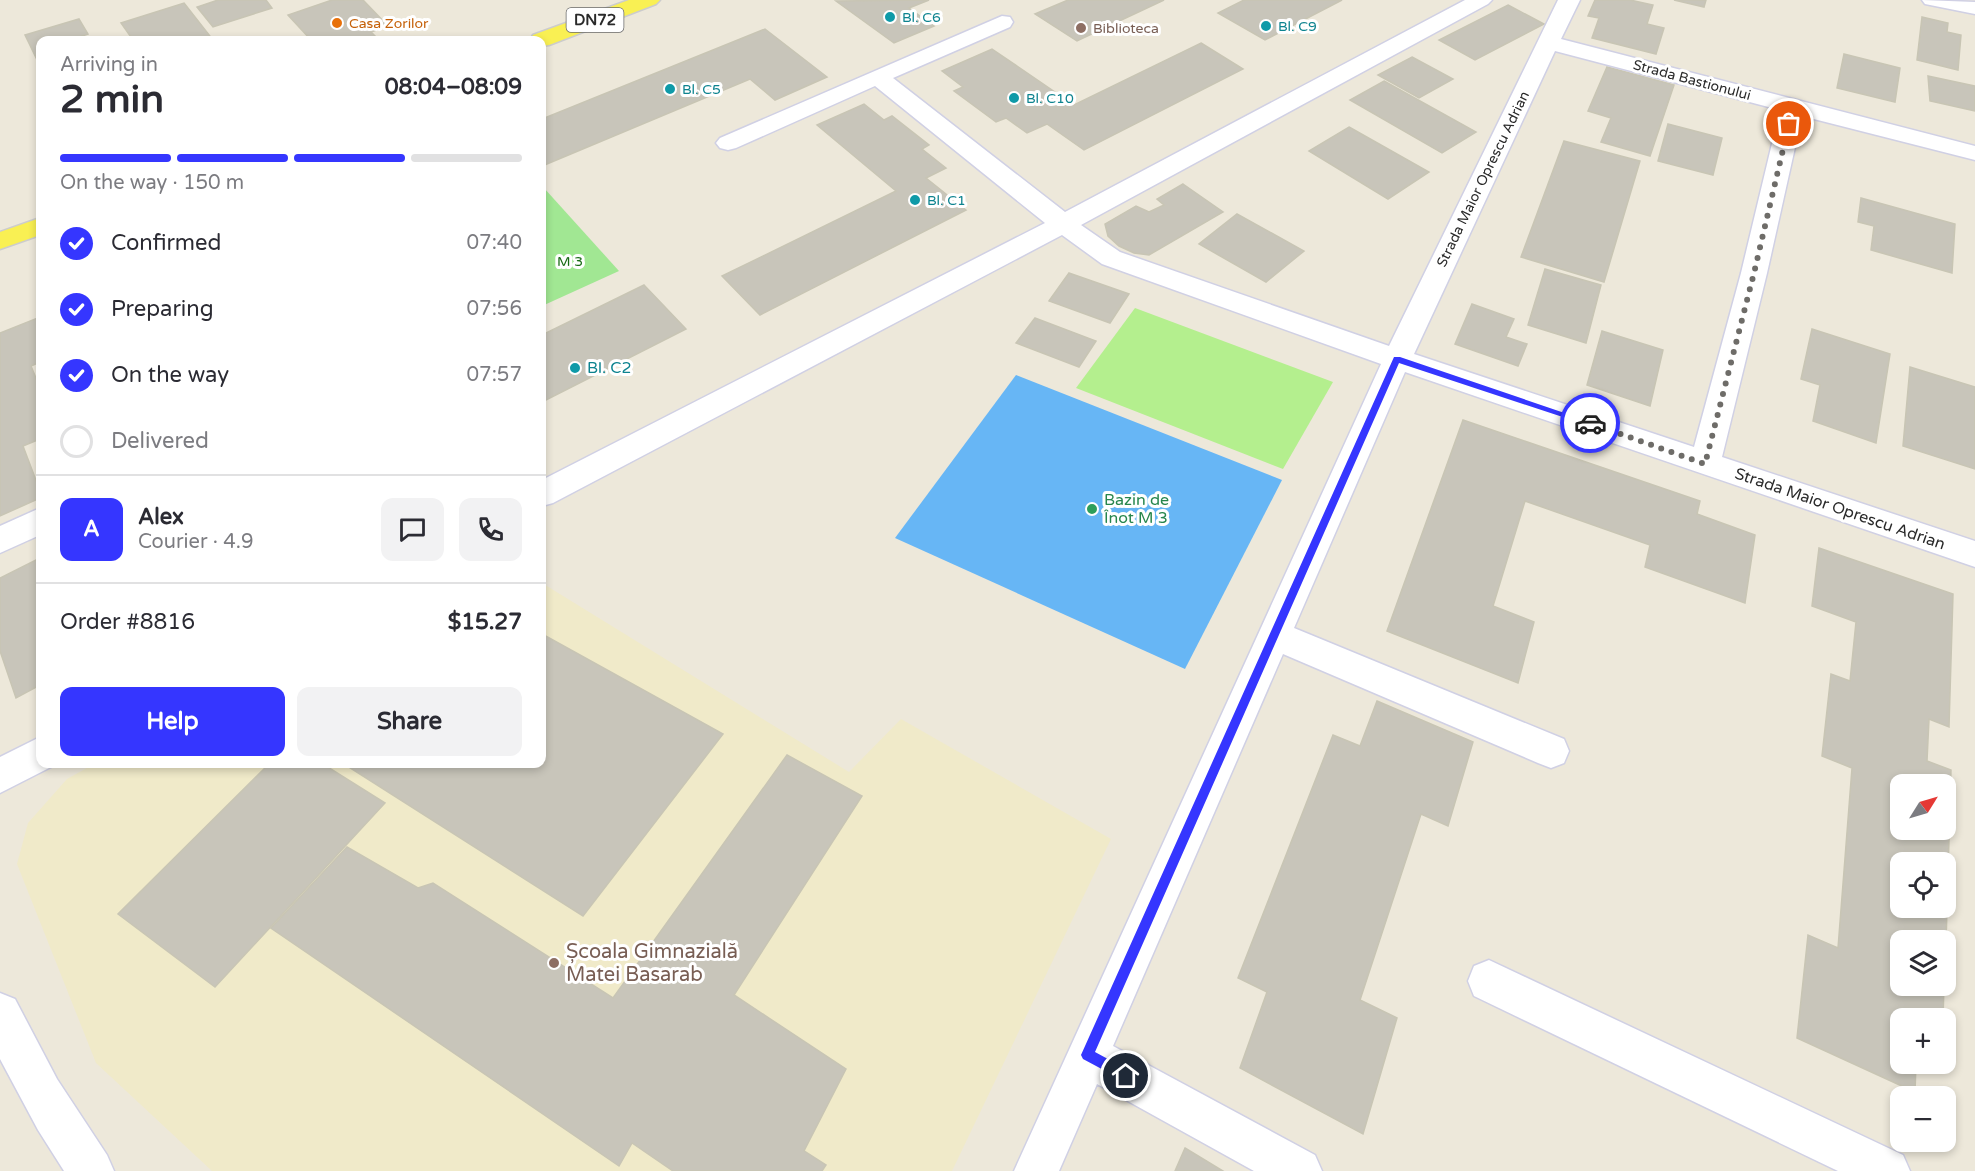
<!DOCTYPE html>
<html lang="en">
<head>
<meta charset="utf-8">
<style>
	body { margin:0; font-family:"Varela Round",sans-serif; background:#f2f2f3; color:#2b2b33; height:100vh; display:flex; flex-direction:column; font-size:22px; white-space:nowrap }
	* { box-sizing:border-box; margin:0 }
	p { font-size:20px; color:#7c7c81 }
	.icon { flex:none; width:33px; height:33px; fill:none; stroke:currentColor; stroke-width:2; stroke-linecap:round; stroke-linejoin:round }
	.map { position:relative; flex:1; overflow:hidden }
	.details { position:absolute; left:36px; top:36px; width:510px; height:732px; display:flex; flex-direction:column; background:#fff; border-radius:12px; box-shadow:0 3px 9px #0003 }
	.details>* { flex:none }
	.needle { width:39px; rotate:53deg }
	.tools { position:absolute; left:1890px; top:774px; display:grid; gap:12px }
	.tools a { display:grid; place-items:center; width:66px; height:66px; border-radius:12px; background:#fff; box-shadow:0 3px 9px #0003; font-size:30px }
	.pin { position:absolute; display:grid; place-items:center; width:51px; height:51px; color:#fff; margin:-26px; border:3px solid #fff; border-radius:50%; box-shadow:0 2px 6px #0007 }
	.courier { position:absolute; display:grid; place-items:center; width:60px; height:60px; margin:-30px; border:4px solid #3536ff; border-radius:50%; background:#fff; color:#222; box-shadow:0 2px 8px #0007 }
	.headline em { font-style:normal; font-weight:700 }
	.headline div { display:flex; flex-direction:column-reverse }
	.headline { display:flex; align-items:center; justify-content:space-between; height:102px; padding:0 24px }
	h1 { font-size:39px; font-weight:700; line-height:45px }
	.bar { display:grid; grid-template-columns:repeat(4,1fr); gap:9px 6px; align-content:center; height:72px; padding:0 24px }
	.bar i { height:8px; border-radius:4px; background:#e1e1e2 }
	.bar .on { background:#3536ff }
	.bar p { grid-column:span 4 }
	.line { display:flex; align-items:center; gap:15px; padding:0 24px; border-top:2px solid #e1e1e2 }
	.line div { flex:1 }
	.round { display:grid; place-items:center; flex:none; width:63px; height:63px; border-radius:12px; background:#f2f2f3 }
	ol { padding:0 24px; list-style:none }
	li { display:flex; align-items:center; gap:18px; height:66px }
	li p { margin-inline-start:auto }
	li .icon { padding:6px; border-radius:50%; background:#3536ff; color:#fff; stroke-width:4 }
	li:last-child { color:#7c7c81 }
	li i { width:33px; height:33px; border:3px solid #e1e1e2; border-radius:50% }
	.cta { display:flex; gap:12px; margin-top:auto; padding:12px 24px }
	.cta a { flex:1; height:69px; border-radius:12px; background:#3536ff; color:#fff; font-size:24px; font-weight:700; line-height:69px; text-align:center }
	.cta a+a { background:#f2f2f3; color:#2b2b33 }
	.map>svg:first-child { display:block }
</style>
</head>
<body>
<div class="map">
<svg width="1975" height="1171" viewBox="0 0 1975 1171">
	<rect width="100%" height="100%" fill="#ede8da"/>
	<!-- education -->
	<polygon fill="#f0eac9" points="542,583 849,772 901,719 1111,839 952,1171 212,1171 96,1063 17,864 28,823 67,779 94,764 542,764"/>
	<!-- green -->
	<polygon fill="#a1e793" points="544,188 619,271 542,306 542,190"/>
	<!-- pitch -->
	<polygon fill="#b4ef8e" points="1135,308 1333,382 1283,469 1076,388"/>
	<!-- water -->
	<polygon fill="#67b6f5" points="1016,375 1282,480 1185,669 895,538"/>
	<!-- building -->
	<g fill="#c8c5ba" stroke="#c8c5b4" stroke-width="1.5" fill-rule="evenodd">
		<polygon points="218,0 266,0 272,8 213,27 197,7"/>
		<polygon points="332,0 363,0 388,26 371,32 379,40 311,40 288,15"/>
		<polygon points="929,0 909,8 934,26 894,43 836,1"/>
		<polygon points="1068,0 1164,0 1077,41 1035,14"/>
		<polygon points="1244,0 1342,0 1265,40 1218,13"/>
		<polygon points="1595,0 1630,0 1653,5 1647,24 1664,28 1656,54 1592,38 1599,18 1588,16"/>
		<polygon points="1674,0 1706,0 1704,7"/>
		<polygon points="184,3 213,40 133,40 121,23"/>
		<polygon points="1508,5 1544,24 1475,60 1439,40"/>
		<polygon points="1922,17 1948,23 1947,32 1961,35 1958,70 1917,60"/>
		<polygon points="79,19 88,34 73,39 74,40 40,40 40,66 25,35"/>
		<polygon points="765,29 827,77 775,100 750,79 542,166 542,119"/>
		<polygon points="1201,43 1243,69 1084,150 1047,124 1027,133 1006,118 996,122 954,91 963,87 942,71 992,49 1074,105"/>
		<polygon points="1844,54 1900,68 1895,102 1837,88"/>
		<polygon points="1412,57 1453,79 1419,98 1378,75"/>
		<polygon points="1607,67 1674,85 1650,156 1601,142 1611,118 1588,111"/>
		<polygon points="1928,76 1975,86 1975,111 1930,101"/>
		<polygon points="1384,81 1476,132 1442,153 1350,100"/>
		<polygon points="864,104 884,120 892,116 929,145 922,149 946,168 926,178 966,210 760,315 722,276 896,191 817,125"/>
		<polygon points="1668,124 1722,138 1713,175 1658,161"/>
		<polygon points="1349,127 1429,172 1388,199 1309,151"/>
		<polygon points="1564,141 1640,161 1604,282 1521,257"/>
		<polygon points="1183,184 1223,212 1149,255 1134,253 1119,246 1108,236 1105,224 1136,206 1149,212 1164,205 1157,199"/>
		<polygon points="1861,198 1955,224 1952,273 1871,250 1874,226 1858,222"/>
		<polygon points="1237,214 1304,251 1266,282 1199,244"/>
		<polygon points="1545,269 1601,285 1586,343 1528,325"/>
		<polygon points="1069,273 1129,294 1110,323 1049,301"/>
		<polygon points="644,285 686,329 542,402 542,335"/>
		<polygon points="1472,304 1514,319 1506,337 1527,344 1518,366 1455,344"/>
		<polygon points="40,317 40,362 31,366 40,388 40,439 23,446 40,491 40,498 0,516 0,333"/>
		<polygon points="1035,318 1096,341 1079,367 1016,343"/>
		<polygon points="1812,329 1890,354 1876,443 1813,421 1820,385 1801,379"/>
		<polygon points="1602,331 1663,350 1650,406 1587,385"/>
		<polygon points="1910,367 1975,387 1975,469 1903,446"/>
		<polygon points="1463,420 1700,501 1697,514 1755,535 1745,603 1645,567 1650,545 1525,501 1493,606 1534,622 1518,683 1387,631"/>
		<path d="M1819,548L1953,594L1949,727L1929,719L1927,761L1951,770L1946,943V940H1900V986H1944L1943,1018H1900V1064H1916L1915,1092L1797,1038L1808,935L1838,948L1852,768L1822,756L1831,674L1850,681L1856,622L1812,606ZM1900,784H1946V830H1900ZM1900,862H1946V908H1900Z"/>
		<polygon points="40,558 40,685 16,698 0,651 0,578"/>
		<polygon points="542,634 723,734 583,916 344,764 542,764"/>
		<polygon points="1377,701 1473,742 1448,826 1421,814 1360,1000 1397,1018 1363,1134 1240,1068 1267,992 1238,978 1333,735 1360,746"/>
		<polygon points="787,755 862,796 734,995 846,1069 804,1151 826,1165 822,1171 673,1171 632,1143 619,1166 271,928 347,847 418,888 433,883 613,998"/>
		<polygon points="269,764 323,764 385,803 215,987 118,914"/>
		<polygon points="1185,1148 1223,1171 1175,1171"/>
	</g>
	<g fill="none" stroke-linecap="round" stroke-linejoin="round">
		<defs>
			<g id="minor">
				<path d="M1465,0H1492L1488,4L1081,225L1120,252L1389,346L1558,0H1580L1561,39L1975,146V160L1802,116L1767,273L1722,457L1975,541V567L1405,372L1294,628L1564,739L1569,751L1564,763L1551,768L1538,763L1283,654L1113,1046L1315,1155L1322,1171H1254L1097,1084L1059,1171H1014L1381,364L1102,264L1062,235L553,503L542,506V480L1045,223L875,86L736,148L728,150L720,148L716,143L720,138L1002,16L1010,17L1013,22L1010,27L893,78L1065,212ZM1555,51L1780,110L1741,273L1694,447L1414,354Z"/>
				<polygon points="1922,0 1975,2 1975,14 1925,4"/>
				<polygon points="40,508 40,535 0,553 0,526"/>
				<polygon points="40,737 40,764 54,764 53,766 0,793 0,757"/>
				<polygon points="1489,960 1903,1155 1910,1171 1838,1171 1474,996 1468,981 1474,966"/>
				<polygon points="0,993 15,999 57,1079 107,1155 114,1171 64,1171 38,1130 0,1059"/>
			</g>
			<g id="major">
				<polygon points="629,0 660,0 656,4 549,45 542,46 542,40 530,40 533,35"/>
				<polygon points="40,218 40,235 0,249 0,232"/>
			</g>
		</defs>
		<!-- minor casing -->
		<use href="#minor" stroke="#d0d0e4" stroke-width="3"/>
		<!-- major casing -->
		<use href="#major" stroke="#ccc" stroke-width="3"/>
		<!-- minor -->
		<use href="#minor" fill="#fff" fill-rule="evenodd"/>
		<!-- major -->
		<use href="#major" fill="#f9f053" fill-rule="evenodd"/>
	</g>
	<!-- route -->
	<polygon fill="#3536ff" points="1394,357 1400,357 1594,423 1593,425 1587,425 1399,363 1095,1052 1130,1071 1132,1076 1130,1080 1126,1082 1083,1059 1081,1055"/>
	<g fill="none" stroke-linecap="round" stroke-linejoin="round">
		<!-- done -->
		<polyline stroke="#6e6c68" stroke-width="6" stroke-dasharray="0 10.8" points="1590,423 1705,464 1754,273 1789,124"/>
	</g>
	<!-- markers -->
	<g fill="#0f9aa8" stroke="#fff" stroke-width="2">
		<circle cx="890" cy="17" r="6"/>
		<circle cx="1266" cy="26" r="6"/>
		<circle cx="670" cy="89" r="6"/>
		<circle cx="1014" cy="98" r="6"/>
		<circle cx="915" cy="200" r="6"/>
		<circle cx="575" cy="368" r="6"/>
	</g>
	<circle fill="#e8710a" stroke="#fff" stroke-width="2" cx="337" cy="23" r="6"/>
	<g fill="#8d6e63" stroke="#fff" stroke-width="2">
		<circle cx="1081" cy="28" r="6"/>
		<circle cx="554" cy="963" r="6"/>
	</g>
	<circle fill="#2e9e5b" stroke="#fff" stroke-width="2" cx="1092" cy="509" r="6"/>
	<g text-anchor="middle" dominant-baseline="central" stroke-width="6" stroke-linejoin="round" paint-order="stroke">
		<!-- far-culture labels -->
		<g font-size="14" fill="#0d838f" stroke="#fff" text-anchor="start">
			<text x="902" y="17">Bl. C6</text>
			<text x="1278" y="26">Bl. C9</text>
			<text x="682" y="89">Bl. C5</text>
			<text x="1026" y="98">Bl. C10</text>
			<text x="927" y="200">Bl. C1</text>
		</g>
		<!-- far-food labels -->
		<g font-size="14" fill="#c56008" stroke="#fff" text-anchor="start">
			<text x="349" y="23">Casa Zorilor</text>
		</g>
		<!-- far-education labels -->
		<g font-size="14" fill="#785e54" stroke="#fff" text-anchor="start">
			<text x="1093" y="28">Biblioteca</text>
		</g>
		<!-- far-street labels -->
		<g font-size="14" fill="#2a2a2a" stroke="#fff">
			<text transform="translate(1692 80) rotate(15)">Strada Bastionului</text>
			<text transform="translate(1483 179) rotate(-64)">Strada Maior Oprescu Adrian</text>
		</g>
		<!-- far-park labels -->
		<g font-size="14" fill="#186b15" stroke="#fff">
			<text x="570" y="261">M 3</text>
		</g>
		<!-- shield labels -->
		<rect fill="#fff" stroke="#6a6a6a" stroke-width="1.5" x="566.5" y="8" width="57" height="24" rx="4.5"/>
		<g font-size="15" font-weight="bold" fill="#2a2a2a">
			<text x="595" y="20">DN72</text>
		</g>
		<!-- culture labels -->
		<g font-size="16" fill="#0d838f" stroke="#fff" text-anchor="start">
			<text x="587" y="368">Bl. C2</text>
		</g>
		<!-- leisure labels -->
		<g font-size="16" fill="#27864d" stroke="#fff" text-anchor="start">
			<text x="1104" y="500">Bazin de<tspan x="1104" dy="18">Înot M 3</tspan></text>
		</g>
		<!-- street labels -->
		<g font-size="16" fill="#2a2a2a" stroke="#fff">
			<text transform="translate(1840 509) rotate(19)">Strada Maior Oprescu Adrian</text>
		</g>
		<!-- near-education labels -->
		<g font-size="20" fill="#785e54" stroke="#fff" text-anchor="start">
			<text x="566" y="952">Școala Gimnazială<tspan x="566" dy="23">Matei Basarab</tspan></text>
		</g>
	</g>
</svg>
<div class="tools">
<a><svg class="needle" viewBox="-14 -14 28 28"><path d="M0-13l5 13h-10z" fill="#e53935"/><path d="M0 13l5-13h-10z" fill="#7c7c81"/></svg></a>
<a><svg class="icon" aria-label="locate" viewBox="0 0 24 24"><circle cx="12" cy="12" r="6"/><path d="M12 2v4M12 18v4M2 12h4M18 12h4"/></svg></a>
<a><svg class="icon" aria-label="layers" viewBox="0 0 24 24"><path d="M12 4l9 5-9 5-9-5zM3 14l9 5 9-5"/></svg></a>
<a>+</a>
<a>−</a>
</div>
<div class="pin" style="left:1789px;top:124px;background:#ea580c"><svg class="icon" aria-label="bag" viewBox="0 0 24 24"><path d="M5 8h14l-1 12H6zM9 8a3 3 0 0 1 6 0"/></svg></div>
<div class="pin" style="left:1126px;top:1076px;background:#1f2937"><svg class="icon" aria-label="home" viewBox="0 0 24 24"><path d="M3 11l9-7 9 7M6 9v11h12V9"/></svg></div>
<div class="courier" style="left:1590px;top:423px"><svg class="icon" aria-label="car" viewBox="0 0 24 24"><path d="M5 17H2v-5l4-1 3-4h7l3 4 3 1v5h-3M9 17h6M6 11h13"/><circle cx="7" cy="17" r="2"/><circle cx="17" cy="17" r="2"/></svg></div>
<section class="details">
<div class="headline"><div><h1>2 min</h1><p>Arriving in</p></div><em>08:04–08:09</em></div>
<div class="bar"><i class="on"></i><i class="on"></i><i class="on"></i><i></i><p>On the way · 150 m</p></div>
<ol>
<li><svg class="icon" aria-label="check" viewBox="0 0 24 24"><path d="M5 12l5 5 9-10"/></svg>Confirmed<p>07:40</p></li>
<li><svg class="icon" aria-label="check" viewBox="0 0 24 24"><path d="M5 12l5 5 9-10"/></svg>Preparing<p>07:56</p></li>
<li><svg class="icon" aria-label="check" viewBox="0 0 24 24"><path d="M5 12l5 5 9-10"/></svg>On the way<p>07:57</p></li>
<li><i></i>Delivered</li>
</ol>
<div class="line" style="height:108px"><b class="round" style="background:#3536ff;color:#fff">A</b><div><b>Alex</b><p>Courier · 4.9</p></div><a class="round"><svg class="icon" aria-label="chat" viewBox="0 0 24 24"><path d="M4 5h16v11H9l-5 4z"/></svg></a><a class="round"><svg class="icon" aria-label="phone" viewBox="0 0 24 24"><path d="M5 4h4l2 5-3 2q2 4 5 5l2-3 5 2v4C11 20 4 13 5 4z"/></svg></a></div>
<div class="line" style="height:78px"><div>Order #8816</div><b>$15.27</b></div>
<div class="cta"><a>Help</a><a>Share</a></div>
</section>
</div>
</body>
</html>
